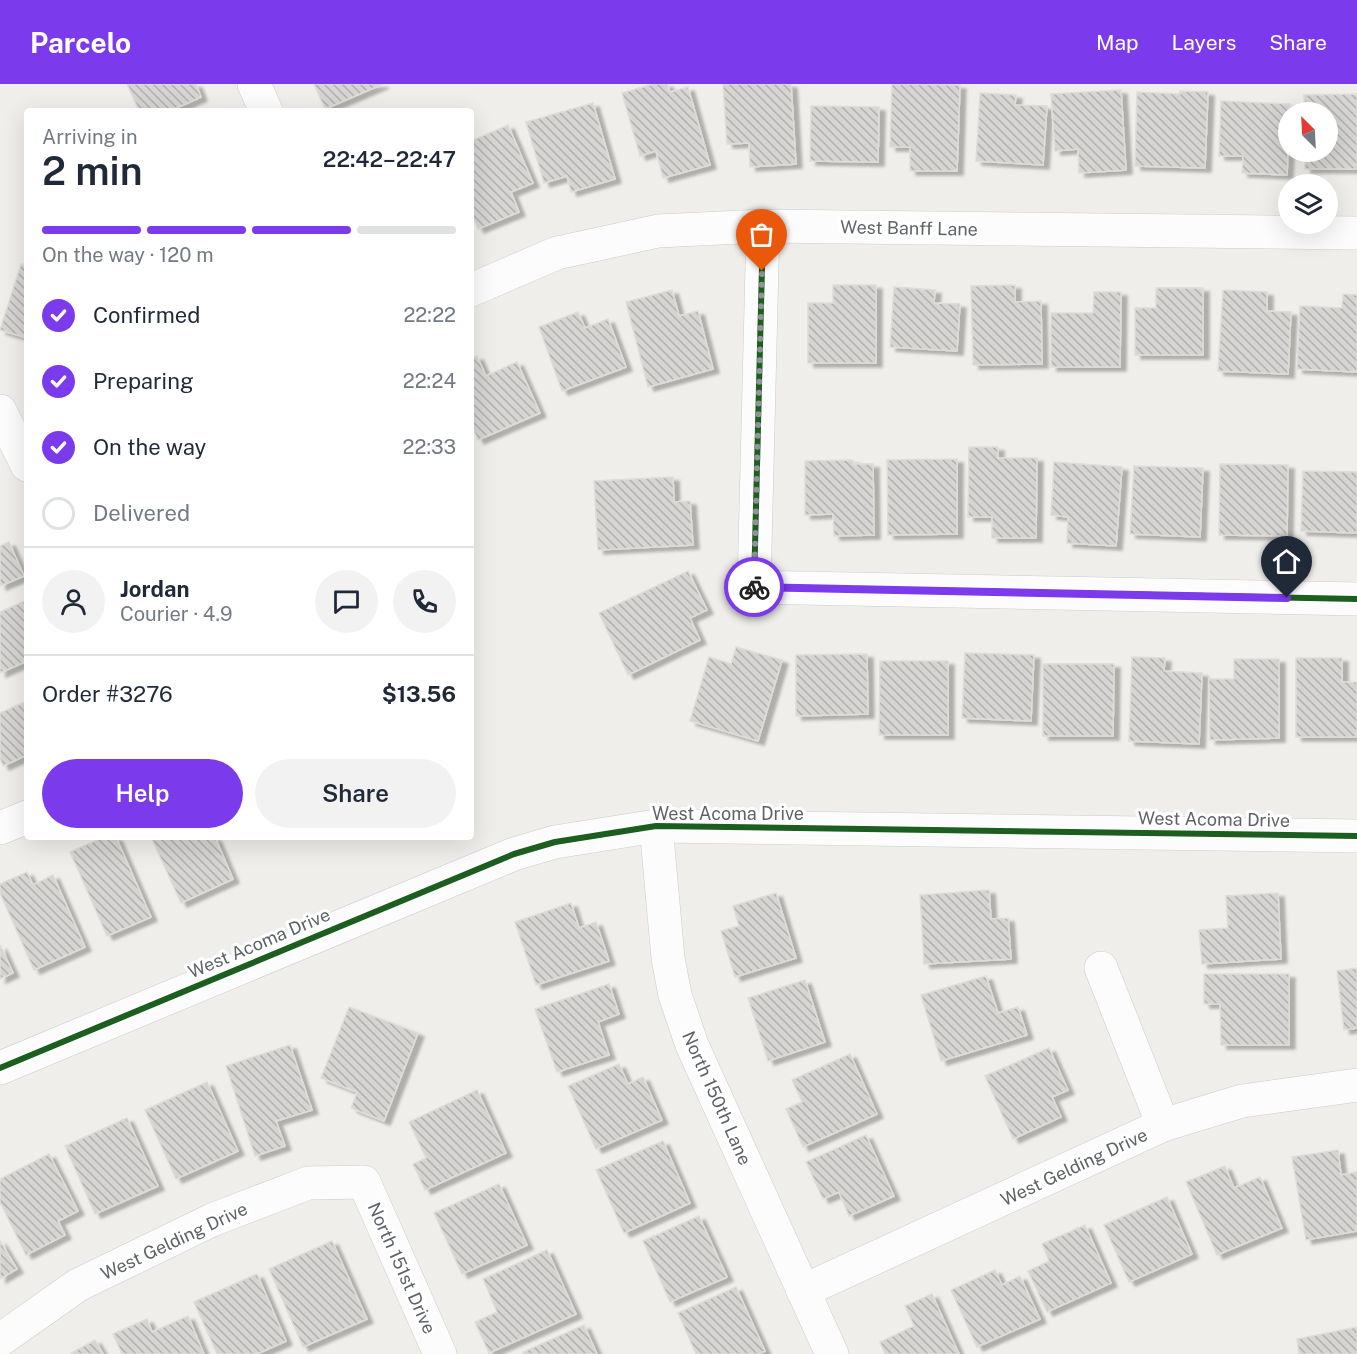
<!DOCTYPE html>
<html lang="en">
<head>
<meta charset="utf-8">
<style>
	body { margin:0; font-family:"Public Sans",sans-serif; background:#f2f2f3; color:#1f2937; height:100vh; display:flex; flex-direction:column; font-size:22px; white-space:nowrap }
	* { box-sizing:border-box; margin:0 }
	p { font-size:20px; color:#747a83 }
	.icon { flex:none; width:33px; height:33px; fill:none; stroke:currentColor; stroke-width:2; stroke-linecap:round; stroke-linejoin:round }
	.map { position:relative; flex:1; overflow:hidden }
	.sheet { position:absolute; left:24px; top:24px; width:450px; height:732px; display:flex; flex-direction:column; background:#fff; border-radius:6px; box-shadow:0 6px 24px #0002 }
	.sheet>* { flex:none }
	.needle { width:39px; rotate:336deg }
	.controls { position:absolute; left:1278px; top:18px; display:grid; gap:12px }
	.controls a { display:grid; place-items:center; width:60px; height:60px; border-radius:50%; background:#fff; box-shadow:0 6px 24px #0002; font-size:30px }
	.pin { position:absolute; display:grid; place-items:center; width:51px; height:51px; color:#fff; margin:-62px -26px; border-radius:50% 50% 50% 0; rotate:-45deg; box-shadow:0 0 6px #0007 }
	.pin .icon { rotate:45deg }
	.courier { position:absolute; display:grid; place-items:center; width:60px; height:60px; margin:-30px; border:4px solid #7c3aed; border-radius:50%; background:#fff; color:#222; box-shadow:0 2px 8px #0007 }
	.headline em { font-style:normal; font-weight:600 }
	.headline div { display:flex; flex-direction:column-reverse }
	.headline { display:flex; align-items:center; justify-content:space-between; height:102px; padding:0 18px }
	h1 { font-size:39px; font-weight:600; line-height:45px }
	.bar { display:grid; grid-template-columns:repeat(4,1fr); gap:9px 6px; align-content:center; height:72px; padding:0 18px }
	.bar i { height:8px; border-radius:4px; background:#e0e1e3 }
	.bar .current { background:#7c3aed }
	.bar p { grid-column:span 4 }
	.line { display:flex; align-items:center; gap:15px; padding:0 18px; border-top:2px solid #e0e1e3 }
	.line div { flex:1 }
	.round { display:grid; place-items:center; flex:none; width:63px; height:63px; border-radius:32px; background:#f2f2f3 }
	ol { padding:0 18px; list-style:none }
	li { display:flex; align-items:center; gap:18px; height:66px }
	li p { margin-inline-start:auto }
	li .icon { padding:6px; border-radius:50%; background:#7c3aed; color:#fff; stroke-width:4 }
	li:last-child { color:#747a83 }
	li i { width:33px; height:33px; border:3px solid #e0e1e3; border-radius:50% }
	.primary-button { display:flex; gap:12px; margin-top:auto; padding:12px 18px }
	.primary-button a { flex:1; height:69px; border-radius:36px; background:#7c3aed; color:#fff; font-size:24px; font-weight:600; line-height:69px; text-align:center }
	.primary-button a+a { background:#f2f2f3; color:#1f2937 }
	header { display:flex; align-items:center; gap:36px; box-sizing:border-box; height:84px; padding:0 30px; background:#7c3aed; color:#fff }
	header strong { font-size:28px }
	nav { display:flex; gap:33px; margin-inline-start:auto; font-size:21px }
	.map>svg:first-child { display:block }
</style>
</head>
<body>
<header>
<strong>Parcelo</strong>
<nav><a>Map</a><a>Layers</a><a>Share</a></nav>
</header>
<div class="map">
<svg width="1357" height="1270" viewBox="0 0 1357 1270">
	<defs>
		<pattern id="building-back-hatch" width="6" height="6" patternUnits="userSpaceOnUse" patternTransform="scale(1.5)"><rect width="6" height="6" fill="#d6d5d3"/><path d="M-1 5l2 2M0 0l6 6M5-1l2 2" fill="none" stroke="#b1b0af"/></pattern>
		<filter id="shadow"><feDropShadow dx="6" dy="4" stdDeviation="1.5" flood-color="#0004"/></filter>
	</defs>
	<rect width="100%" height="100%" fill="#efeeea"/>
	<!-- building -->
	<g fill="url(#building-back-hatch)" stroke="#deddd9" stroke-width="1.5" filter="url(#shadow)">
		<polygon points="127,0 196,0 201,13 170,27 139,27"/>
		<polygon points="314,0 383,0 325,25"/>
		<polygon points="653,0 667,0 670,8 688,3 710,81 663,94 656,67 640,72 622,9"/>
		<polygon points="723,0 791,0 796,80 750,83 749,59 727,60"/>
		<polygon points="892,0 960,1 957,87 910,87 910,63 890,63"/>
		<polygon points="1121,6 1126,86 1079,89 1078,65 1055,67 1051,10"/>
		<polygon points="1180,7 1208,8 1205,84 1135,82 1137,8 1180,10"/>
		<polygon points="980,9 1016,11 1015,21 1047,22 1043,81 976,77"/>
		<polygon points="1357,10 1357,85 1305,85 1305,68 1328,68 1328,28 1305,28 1304,11"/>
		<polygon points="1221,17 1290,20 1287,91 1242,89 1243,72 1219,72"/>
		<polygon points="593,19 615,95 571,108 567,92 544,99 526,38"/>
		<polygon points="811,22 879,23 878,78 810,77"/>
		<polygon points="508,41 533,99 511,108 519,128 478,145 471,128 471,57"/>
		<polygon points="21,180 27,181 27,254 0,246"/>
		<polygon points="833,201 876,201 876,279 808,279 808,219 833,219"/>
		<polygon points="1015,201 1015,218 1041,217 1042,280 973,281 971,202"/>
		<polygon points="894,203 935,206 934,219 960,220 957,267 890,263"/>
		<polygon points="1156,204 1203,204 1203,271 1135,271 1135,224 1156,224"/>
		<polygon points="672,206 679,232 698,227 713,285 648,303 626,218"/>
		<polygon points="1223,206 1267,208 1267,227 1291,228 1288,290 1218,287"/>
		<polygon points="1094,208 1121,208 1120,283 1051,283 1051,229 1093,229"/>
		<polygon points="1343,210 1357,211 1357,288 1297,285 1300,222 1342,224"/>
		<polygon points="578,228 585,244 608,235 626,283 562,307 539,243"/>
		<polygon points="477,272 486,292 517,278 540,329 478,356 471,340 471,274"/>
		<polygon points="969,363 998,363 998,374 1037,374 1036,454 992,454 992,433 968,433"/>
		<polygon points="957,375 957,450 888,451 887,376"/>
		<polygon points="853,376 853,380 873,380 874,451 834,452 833,430 805,431 805,377"/>
		<polygon points="1054,378 1122,383 1116,462 1067,459 1068,433 1051,431"/>
		<polygon points="1220,380 1288,381 1287,452 1219,451"/>
		<polygon points="1134,382 1203,384 1200,453 1130,450"/>
		<polygon points="1303,387 1357,388 1357,449 1301,447"/>
		<polygon points="673,393 674,418 690,417 693,461 598,466 594,397"/>
		<polygon points="9,458 24,492 0,502 0,462"/>
		<polygon points="688,487 707,526 690,534 700,556 628,591 599,529"/>
		<polygon points="27,516 27,577 0,589 0,528"/>
		<polygon points="736,563 782,576 758,657 690,637 709,573 731,580"/>
		<polygon points="965,569 1034,571 1031,637 962,634"/>
		<polygon points="867,570 868,630 796,632 796,571"/>
		<polygon points="1132,573 1165,574 1164,587 1202,589 1199,660 1129,657"/>
		<polygon points="1296,574 1342,574 1342,598 1357,598 1357,653 1296,653"/>
		<polygon points="1234,575 1279,575 1279,654 1210,656 1209,595 1234,595"/>
		<polygon points="880,577 948,577 948,651 879,651"/>
		<polygon points="1043,580 1114,580 1113,652 1043,652"/>
		<polygon points="27,617 27,671 3,682 0,674 0,629"/>
		<polygon points="104,753 116,753 151,833 107,852 70,768"/>
		<polygon points="151,753 215,753 233,795 181,819"/>
		<polygon points="27,788 33,801 53,791 85,863 34,886 0,809 0,800"/>
		<polygon points="989,806 991,835 1008,834 1011,875 924,880 920,811"/>
		<polygon points="776,809 796,874 735,893 721,847 739,842 733,822"/>
		<polygon points="1278,809 1281,875 1202,880 1199,846 1228,844 1226,812"/>
		<polygon points="571,819 579,844 596,838 609,877 536,901 515,838"/>
		<polygon points="0,861 13,889 0,895"/>
		<polygon points="1357,884 1357,944 1344,946 1337,887"/>
		<polygon points="1204,890 1289,890 1289,961 1221,961 1220,920 1204,920"/>
		<polygon points="986,892 998,929 1018,923 1027,951 941,977 921,911"/>
		<polygon points="805,896 825,958 768,977 748,914"/>
		<polygon points="609,900 619,930 598,938 609,971 557,988 535,925"/>
		<polygon points="349,923 418,949 384,1037 351,1024 357,1008 321,994"/>
		<polygon points="290,961 312,1026 276,1037 285,1062 255,1072 226,982"/>
		<polygon points="1049,964 1068,1006 1052,1013 1061,1033 1013,1055 985,992"/>
		<polygon points="850,970 877,1030 803,1063 786,1025 802,1018 792,996"/>
		<polygon points="619,980 628,1000 643,993 662,1036 596,1065 568,1002"/>
		<polygon points="207,998 238,1067 176,1095 145,1026"/>
		<polygon points="477,1006 506,1069 425,1106 413,1080 426,1074 409,1038"/>
		<polygon points="127,1034 158,1102 95,1130 65,1062"/>
		<polygon points="866,1051 894,1112 849,1132 839,1108 823,1115 806,1078"/>
		<polygon points="663,1057 690,1119 624,1149 596,1086"/>
		<polygon points="1338,1066 1341,1091 1357,1088 1357,1147 1306,1156 1292,1073"/>
		<polygon points="49,1070 78,1127 58,1137 65,1151 26,1171 0,1118 0,1095"/>
		<polygon points="1225,1082 1234,1104 1260,1093 1282,1144 1217,1171 1186,1098"/>
		<polygon points="499,1100 527,1161 462,1190 434,1129"/>
		<polygon points="1167,1113 1192,1170 1129,1198 1104,1141"/>
		<polygon points="699,1132 727,1193 670,1218 643,1157"/>
		<polygon points="1085,1141 1111,1199 1047,1228 1028,1187 1049,1177 1042,1160"/>
		<polygon points="0,1157 17,1185 0,1195"/>
		<polygon points="332,1157 367,1235 303,1263 269,1185"/>
		<polygon points="547,1166 576,1230 489,1269 475,1238 497,1228 483,1195"/>
		<polygon points="995,1186 1002,1201 1020,1192 1040,1235 977,1263 951,1206"/>
		<polygon points="257,1190 286,1257 257,1270 217,1270 194,1218"/>
		<polygon points="736,1203 765,1267 758,1270 696,1270 678,1229"/>
		<polygon points="932,1210 959,1270 885,1270 880,1258 914,1242 905,1222"/>
		<polygon points="188,1232 204,1270 122,1270 113,1250 147,1235 152,1248"/>
		<polygon points="584,1241 597,1270 524,1270 523,1268"/>
		<polygon points="1357,1243 1357,1270 1299,1270 1297,1255"/>
		<polygon points="95,1256 103,1270 72,1270 71,1269"/>
	</g>
	<g fill="none" stroke-linecap="round" stroke-linejoin="round">
		<defs>
			<g id="minor">
				<polyline points="254,0 266,27"/>
				<polyline points="763,142 754,503 1357,515"/>
				<polyline points="471,206 557,169 658,147 763,142 1357,149"/>
				<polyline points="0,327 27,381"/>
				<polyline points="656,742 668,874 675,911 692,961 832,1270"/>
				<polyline points="0,744 27,733"/>
				<polyline points="1101,884 1163,1041"/>
				<polyline points="0,984 514,770 555,758 656,742 1357,752"/>
				<polyline points="803,1207 1163,1041 1242,1017 1357,1001"/>
				<polyline points="0,1256 78,1201 212,1136 308,1099 364,1098 440,1270"/>
			</g>
		</defs>
		<!-- minor casing -->
		<use href="#minor" stroke="#cbcccc" stroke-width="34"/>
		<!-- minor -->
		<use href="#minor" stroke="#fdfcfc" stroke-width="33"/>
		<defs>
			<g id="cycleway">
				<polyline points="763,142 754,503 1357,515"/>
				<polyline points="0,984 514,770 555,758 656,742 1357,752"/>
			</g>
		</defs>
		<!-- cycleway casing -->
		<use href="#cycleway" stroke="#fff" stroke-width="10"/>
		<!-- cycleway -->
		<use href="#cycleway" stroke="#1b5e20" stroke-width="6"/>
	</g>
	<g fill="none" stroke-linecap="round" stroke-linejoin="round">
		<!-- done -->
		<polyline stroke="#919496" stroke-width="6" stroke-dasharray="0 10.8" points="754,503 762,187"/>
		<!-- route -->
		<polyline stroke="#7c3aed" stroke-width="8" points="754,503 1287,514"/>
	</g>
	<g text-anchor="middle" dominant-baseline="central" stroke-width="6" stroke-linejoin="round" paint-order="stroke">
		<!-- street labels -->
		<g font-size="18" fill="#5f6368" stroke="#fff">
			<text transform="translate(909 144) rotate(1)">West Banff Lane</text>
			<text x="728" y="729">West Acoma Drive</text>
			<text transform="translate(1214 735) rotate(1)">West Acoma Drive</text>
			<text transform="translate(259 859) rotate(-23)">West Acoma Drive</text>
			<text transform="translate(717 1014) rotate(66)">North 150th Lane</text>
			<text transform="translate(1074 1083) rotate(-25)">West Gelding Drive</text>
			<text transform="translate(174 1157) rotate(-25)">West Gelding Drive</text>
			<text transform="translate(402 1184) rotate(66)">North 151st Drive</text>
		</g>
	</g>
</svg>
<div class="controls">
<a><svg class="needle" viewBox="-14 -14 28 28"><path d="M0-13l5 13h-10z" fill="#e53935"/><path d="M0 13l5-13h-10z" fill="#747a83"/></svg></a>
<a><svg class="icon" aria-label="layers" viewBox="0 0 24 24"><path d="M12 4l9 5-9 5-9-5zM3 14l9 5 9-5"/></svg></a>
</div>
<div class="pin" style="left:762px;top:187px;background:#ea580c"><svg class="icon" aria-label="bag" viewBox="0 0 24 24"><path d="M5 8h14l-1 12H6zM9 8a3 3 0 0 1 6 0"/></svg></div>
<div class="pin" style="left:1287px;top:514px;background:#1f2937"><svg class="icon" aria-label="home" viewBox="0 0 24 24"><path d="M3 11l9-7 9 7M6 9v11h12V9"/></svg></div>
<div class="courier" style="left:754px;top:503px"><svg class="icon" aria-label="bike" viewBox="0 0 24 24"><circle cx="6" cy="16" r="4"/><circle cx="18" cy="16" r="4"/><path d="M6 16l4-8h5l3 8M10 8l3 8H6M13 5h3"/></svg></div>
<section class="sheet">
<div class="headline"><div><h1>2 min</h1><p>Arriving in</p></div><em>22:42–22:47</em></div>
<div class="bar"><i class="current"></i><i class="current"></i><i class="current"></i><i></i><p>On the way · 120 m</p></div>
<ol>
<li><svg class="icon" aria-label="check" viewBox="0 0 24 24"><path d="M5 12l5 5 9-10"/></svg>Confirmed<p>22:22</p></li>
<li><svg class="icon" aria-label="check" viewBox="0 0 24 24"><path d="M5 12l5 5 9-10"/></svg>Preparing<p>22:24</p></li>
<li><svg class="icon" aria-label="check" viewBox="0 0 24 24"><path d="M5 12l5 5 9-10"/></svg>On the way<p>22:33</p></li>
<li><i></i>Delivered</li>
</ol>
<div class="line" style="height:108px"><a class="round"><svg class="icon" aria-label="person" viewBox="0 0 24 24"><circle cx="12" cy="8" r="4"/><path d="M4 21q1-7 8-7t8 7"/></svg></a><div><b>Jordan</b><p>Courier · 4.9</p></div><a class="round"><svg class="icon" aria-label="chat" viewBox="0 0 24 24"><path d="M4 5h16v11H9l-5 4z"/></svg></a><a class="round"><svg class="icon" aria-label="phone" viewBox="0 0 24 24"><path d="M5 4h4l2 5-3 2q2 4 5 5l2-3 5 2v4C11 20 4 13 5 4z"/></svg></a></div>
<div class="line" style="height:78px"><div>Order #3276</div><b>$13.56</b></div>
<div class="primary-button"><a>Help</a><a>Share</a></div>
</section>
</div>
</body>
</html>
